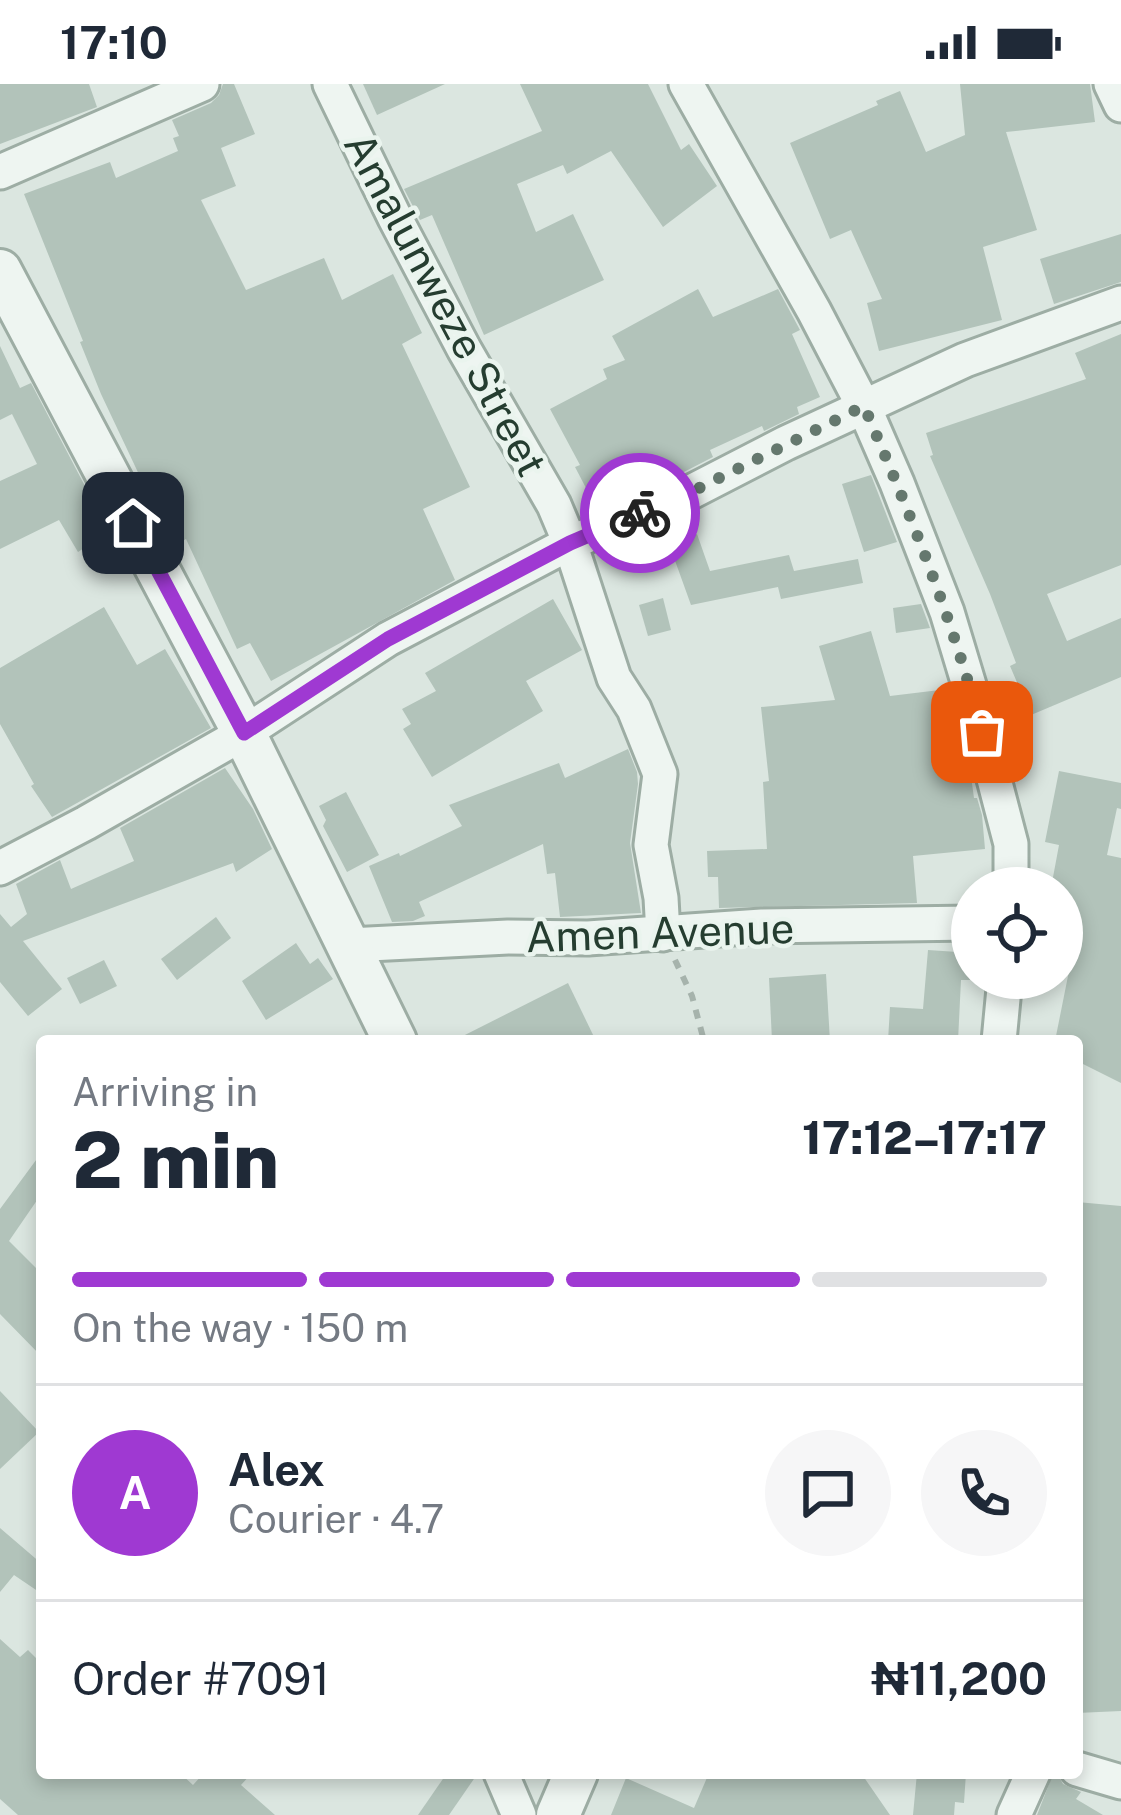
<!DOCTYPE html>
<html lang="en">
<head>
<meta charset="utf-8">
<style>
	body { margin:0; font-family:"Public Sans",sans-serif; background:#f6f6f7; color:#1f2937; height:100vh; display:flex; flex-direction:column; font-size:45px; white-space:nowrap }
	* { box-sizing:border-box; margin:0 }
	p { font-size:39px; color:#747a83 }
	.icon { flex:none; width:66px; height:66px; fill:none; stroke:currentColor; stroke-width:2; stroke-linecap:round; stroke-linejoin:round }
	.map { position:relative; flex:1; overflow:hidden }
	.panel { position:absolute; left:36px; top:951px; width:1047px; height:744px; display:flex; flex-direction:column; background:#fff; border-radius:12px; box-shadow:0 6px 18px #0003 }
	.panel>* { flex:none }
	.buttons { position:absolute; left:951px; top:783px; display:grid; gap:24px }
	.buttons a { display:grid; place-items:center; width:132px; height:132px; border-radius:50%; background:#fff; box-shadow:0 6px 18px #0003; font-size:60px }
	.pin { position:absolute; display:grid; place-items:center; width:102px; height:102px; color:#fff; margin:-51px; border-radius:24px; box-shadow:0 6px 18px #0006 }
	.courier { position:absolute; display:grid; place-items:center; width:120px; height:120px; margin:-60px; border:9px solid #9f39d2; border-radius:50%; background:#fff; color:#222; box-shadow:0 3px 15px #0007 }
	.overview em { font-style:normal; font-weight:800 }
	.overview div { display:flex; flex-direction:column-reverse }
	.overview { display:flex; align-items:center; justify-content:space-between; height:204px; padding:0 36px }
	h1 { font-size:78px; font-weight:800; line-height:90px }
	.bar { display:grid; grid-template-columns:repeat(4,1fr); gap:18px 12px; align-content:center; height:144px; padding:0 36px }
	.bar i { height:15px; border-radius:9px; background:#e0e1e3 }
	.bar .active { background:#9f39d2 }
	.bar p { grid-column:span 4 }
	.line { display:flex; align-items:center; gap:30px; padding:0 36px; border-top:3px solid #e0e1e3 }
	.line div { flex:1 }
	.round { display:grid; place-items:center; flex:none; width:126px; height:126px; border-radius:63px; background:#f6f6f7 }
	.status { display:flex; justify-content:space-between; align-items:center; height:84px; padding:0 60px; background:#fff; direction:ltr }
	.status svg { height:33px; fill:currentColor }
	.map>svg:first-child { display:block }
</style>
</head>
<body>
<div class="status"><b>17:10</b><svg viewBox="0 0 49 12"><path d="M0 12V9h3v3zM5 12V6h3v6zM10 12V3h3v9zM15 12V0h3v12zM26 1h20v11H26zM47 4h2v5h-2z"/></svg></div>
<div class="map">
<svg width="1121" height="1731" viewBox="0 0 1121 1731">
	<rect width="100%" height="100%" fill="#dbe6e0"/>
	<!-- building -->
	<g fill="#b2c3ba">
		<polygon points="0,0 89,0 97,23 0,60"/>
		<polygon points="223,0 234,0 255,50 221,64 236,102 201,116 246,206 324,174 342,216 393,190 422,249 402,260 470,403 423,425 455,496 271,597 250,559 237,565 186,455 174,462 160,435 101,310 80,258 83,257 24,110 110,78 116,94 178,67 173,54 179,52 172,36 211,19 219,11"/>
		<polygon points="363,0 445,0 377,31"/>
		<polygon points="520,0 648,0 681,66 689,60 717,102 663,143 611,67 567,90 563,81 517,100 536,148 573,130 604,196 484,251 432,131 420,136 404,105 542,47"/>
		<polygon points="960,0 1090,0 1095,38 1006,48 1037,146 983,163 1002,236 879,267 867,219 882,215 851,146 830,155 790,59 878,21 876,17 900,7 926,68 965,51"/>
		<polygon points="1121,150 1121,198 1054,220 1040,175"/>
		<polygon points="698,205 713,233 778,205 800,246 792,250 820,313 797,323 799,330 764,347 762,342 710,366 713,373 682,389 597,425 575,383 580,381 550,325 607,295 603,285 625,276 612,252"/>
		<polygon points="1121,250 1121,481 1047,510 1067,557 1121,534 1121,593 1031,631 1010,582 1016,579 990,510 930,372 933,371 926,349 1086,295 1075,269"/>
		<polygon points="0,262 20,304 31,299 97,425 85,430 99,454 78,468 59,436 0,465 0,397 37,380 12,330 0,336"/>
		<polygon points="871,391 897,458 864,468 842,400"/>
		<polygon points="697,450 710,487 789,471 794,487 858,475 863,499 781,515 778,503 691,521 669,460"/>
		<polygon points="663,514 671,546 648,552 639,521"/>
		<polygon points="553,515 582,566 526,597 543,627 432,693 403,645 411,640 402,625 436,607 425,589"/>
		<polygon points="921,520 930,544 896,549 893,524"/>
		<polygon points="104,523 137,581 165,565 211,644 52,733 31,702 34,700 0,640 0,584"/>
		<polygon points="871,547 890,612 948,605 970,685 974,714 977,714 982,731 985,765 913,772 917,819 719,824 718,793 708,793 707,767 767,765 763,698 769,697 761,623 835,616 819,562"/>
		<polygon points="628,665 637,688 638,700 630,759 641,829 560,833 555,789 547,790 543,760 419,818 425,832 413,837 392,838 369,782 399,769 400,772 462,742 449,721 559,679 565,694"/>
		<polygon points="225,684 253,725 272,765 236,788 233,779 23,857 62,905 28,932 0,898 0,830 11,843 27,830 16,800 60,776 71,805 134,777 120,744"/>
		<polygon points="1059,687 1121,699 1121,725 1117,724 1107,771 1121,774 1121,999 1077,977 1077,957 1055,957 1079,837 1062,834 1062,804 1051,804 1059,761 1045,758"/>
		<polygon points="346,708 379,771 347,788 323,742 326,736 319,722"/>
		<polygon points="216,833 231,854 177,896 161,875"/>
		<polygon points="296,859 310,880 318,874 333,895 266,936 242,897"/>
		<polygon points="928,866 972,869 970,896 961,896 958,957 888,957 890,923 923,925"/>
		<polygon points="104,876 117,902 80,920 67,894"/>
		<polygon points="826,890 830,957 772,957 769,894"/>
		<polygon points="568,899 596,957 453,957"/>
		<polygon points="42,1068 42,1109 9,1157 42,1190 42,1273 0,1230 0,1125"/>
		<polygon points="1077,1118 1121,1122 1121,1627 1077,1629"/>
		<polygon points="0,1307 39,1348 0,1385"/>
		<polygon points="0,1444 42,1480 42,1510 14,1491 0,1508"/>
		<polygon points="0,1555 20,1573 28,1566 42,1580 42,1689 180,1689 193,1701 204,1689 252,1689 241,1701 275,1731 18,1731 0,1715"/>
		<polygon points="447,1689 478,1689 449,1731 418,1731"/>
		<polygon points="709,1689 861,1689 890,1731 611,1731 626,1694 694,1724"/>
		<polygon points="917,1689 966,1689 964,1719 955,1718 954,1731 913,1731"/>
		<polygon points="1057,1689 1063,1700 1081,1708 1076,1715 1103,1731 1037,1731 1053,1690"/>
	</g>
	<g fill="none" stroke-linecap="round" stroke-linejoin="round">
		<defs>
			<g id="minor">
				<polyline points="330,0 395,134 464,265 554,421 570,459 614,594 634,625 660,690 651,761 661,814 663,850"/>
				<polyline points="686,0 814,227 864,323 897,399 947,528 972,611 1011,760 1011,804"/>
				<polyline points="1111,0 1121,21"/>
				<polyline points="0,88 202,0"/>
				<polyline points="0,784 86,739 244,649 388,555 570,459 691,408 786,359 965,276 1121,219"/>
				<polyline points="349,861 508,853 588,854 762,842 972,839"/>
				<polyline points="999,957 1005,894"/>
				<polyline points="1077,1685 1121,1698"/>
				<polyline points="501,1689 519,1731"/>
				<polyline points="1014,1731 1033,1689"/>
			</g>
			<g id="tertiary">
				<polyline points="0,187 244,649 395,957"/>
				<polyline points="558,1731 576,1689"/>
			</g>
		</defs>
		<!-- minor casing -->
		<use href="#minor" stroke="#9dada4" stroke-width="39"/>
		<!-- tertiary casing -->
		<use href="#tertiary" stroke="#9dada4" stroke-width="48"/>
		<!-- path -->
		<polyline stroke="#a6b3ac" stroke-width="6" stroke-dasharray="9 9" stroke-linecap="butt" points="675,876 692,912 704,957"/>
		<!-- minor -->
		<use href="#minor" stroke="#eef5f1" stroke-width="33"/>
		<!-- tertiary -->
		<use href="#tertiary" stroke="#eef5f1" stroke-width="42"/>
	</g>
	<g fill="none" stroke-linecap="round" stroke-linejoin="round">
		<!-- done -->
		<path stroke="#65786e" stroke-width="12" stroke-dasharray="0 21.6" d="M640,429L691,408L864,322C910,429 953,536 982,648"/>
		<!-- route -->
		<polyline stroke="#9f39d2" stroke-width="15" points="133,439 244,649 388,555 570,459 640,429"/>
	</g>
	<g text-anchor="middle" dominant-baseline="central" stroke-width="9" stroke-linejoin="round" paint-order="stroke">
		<!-- street labels -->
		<g font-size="42" fill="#253d30" stroke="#eaf4ee">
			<text transform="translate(446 220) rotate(62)">Amalunweze Street</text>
			<text transform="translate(660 848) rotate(-2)">Amen Avenue</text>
		</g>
	</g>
</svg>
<div class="buttons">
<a><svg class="icon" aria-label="locate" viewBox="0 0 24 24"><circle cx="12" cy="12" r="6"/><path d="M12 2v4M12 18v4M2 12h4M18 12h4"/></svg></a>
</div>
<div class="pin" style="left:982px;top:648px;background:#ea580c"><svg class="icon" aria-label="bag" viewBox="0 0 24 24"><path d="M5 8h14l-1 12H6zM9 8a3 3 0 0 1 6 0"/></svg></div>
<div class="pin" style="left:133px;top:439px;background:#1f2937"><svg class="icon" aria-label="home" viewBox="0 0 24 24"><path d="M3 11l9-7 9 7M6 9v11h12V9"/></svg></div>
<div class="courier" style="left:640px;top:429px"><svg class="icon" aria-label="bike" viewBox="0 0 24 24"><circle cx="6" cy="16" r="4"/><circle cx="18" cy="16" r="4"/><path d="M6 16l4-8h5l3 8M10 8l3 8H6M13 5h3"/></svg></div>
<section class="panel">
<div class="overview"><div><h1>2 min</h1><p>Arriving in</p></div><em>17:12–17:17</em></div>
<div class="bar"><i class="active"></i><i class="active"></i><i class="active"></i><i></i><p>On the way · 150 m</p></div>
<div class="line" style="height:216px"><b class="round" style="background:#9f39d2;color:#fff">A</b><div><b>Alex</b><p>Courier · 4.7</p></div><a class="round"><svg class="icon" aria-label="chat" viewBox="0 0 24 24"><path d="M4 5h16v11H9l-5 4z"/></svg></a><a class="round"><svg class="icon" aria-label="phone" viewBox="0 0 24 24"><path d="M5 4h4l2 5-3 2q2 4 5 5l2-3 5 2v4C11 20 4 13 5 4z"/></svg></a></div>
<div class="line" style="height:156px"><div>Order #7091</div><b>₦11,200</b></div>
</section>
</div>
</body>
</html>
